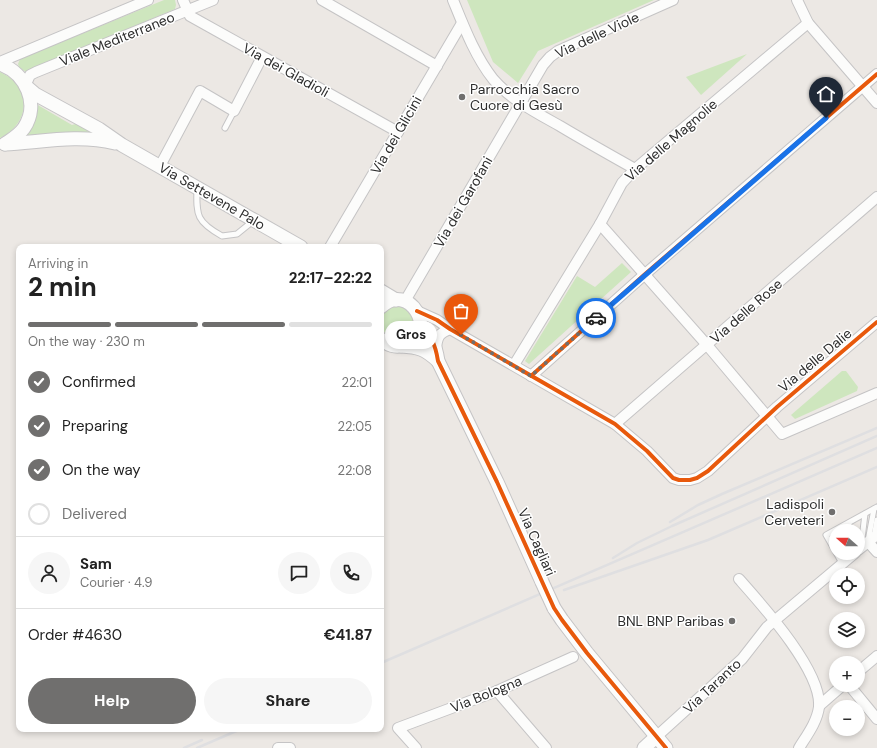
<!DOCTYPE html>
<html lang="en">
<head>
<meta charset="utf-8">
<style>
	body { margin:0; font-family:"DM Sans",sans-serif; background:#f6f6f6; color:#222; height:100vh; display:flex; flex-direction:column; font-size:15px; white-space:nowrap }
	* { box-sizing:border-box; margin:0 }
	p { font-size:13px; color:#767676 }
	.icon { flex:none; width:22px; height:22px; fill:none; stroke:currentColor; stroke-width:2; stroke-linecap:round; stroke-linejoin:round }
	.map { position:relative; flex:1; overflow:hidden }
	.sheet { position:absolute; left:16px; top:244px; width:368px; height:488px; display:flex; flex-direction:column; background:#fff; border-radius:8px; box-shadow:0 2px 6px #0003 }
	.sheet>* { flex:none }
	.needle { width:26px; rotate:291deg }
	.fabs { position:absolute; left:829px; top:524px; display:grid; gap:8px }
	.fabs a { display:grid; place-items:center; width:36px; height:36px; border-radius:50%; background:#fff; box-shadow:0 2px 6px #0003; font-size:20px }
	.pin { position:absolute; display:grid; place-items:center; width:34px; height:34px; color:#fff; margin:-41px -17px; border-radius:50% 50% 50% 0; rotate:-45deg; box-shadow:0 0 4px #0007 }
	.pin .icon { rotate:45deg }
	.courier { position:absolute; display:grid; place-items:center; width:40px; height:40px; margin:-20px; border:3px solid #1a73e8; border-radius:50%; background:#fff; color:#222; box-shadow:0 1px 5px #0007 }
	.bubble { position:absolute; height:28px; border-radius:14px; background:#fff; box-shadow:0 2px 6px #0003; font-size:13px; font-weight:700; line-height:28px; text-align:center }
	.head em { font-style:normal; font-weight:700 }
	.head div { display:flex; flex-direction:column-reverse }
	.head { display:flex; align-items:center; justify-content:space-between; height:68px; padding:0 12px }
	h1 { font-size:26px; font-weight:700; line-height:30px }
	.bar { display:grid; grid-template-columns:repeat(4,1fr); gap:6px 4px; align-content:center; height:48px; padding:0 12px }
	.bar i { height:5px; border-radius:3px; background:#e0e0e0 }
	.bar .on { background:#706f6e }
	.bar p { grid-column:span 4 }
	.line { display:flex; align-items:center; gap:10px; padding:0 12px; border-top:1px solid #e0e0e0 }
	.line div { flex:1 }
	.round { display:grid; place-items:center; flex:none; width:42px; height:42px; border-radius:21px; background:#f6f6f6 }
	ol { padding:0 12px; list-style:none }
	li { display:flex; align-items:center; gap:12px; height:44px }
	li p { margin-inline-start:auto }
	li .icon { padding:4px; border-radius:50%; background:#706f6e; color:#fff; stroke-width:4 }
	li:last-child { color:#767676 }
	li i { width:22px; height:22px; border:2px solid #e0e0e0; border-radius:50% }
	.cta { display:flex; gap:8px; margin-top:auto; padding:8px 12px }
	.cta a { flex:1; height:46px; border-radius:24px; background:#706f6e; color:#fff; font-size:16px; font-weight:700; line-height:46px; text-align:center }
	.cta a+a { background:#f6f6f6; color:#222 }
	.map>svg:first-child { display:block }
</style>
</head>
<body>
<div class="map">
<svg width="877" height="748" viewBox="0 0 877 748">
	<rect width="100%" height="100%" fill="#ece8e4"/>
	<!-- green -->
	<g fill="#cee6be">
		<polygon points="164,0 175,0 176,5 175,9 26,72 19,67 18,64 20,59"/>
		<polygon points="467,0 654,0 538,51 518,83 493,62"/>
		<polygon points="747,54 701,95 686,77"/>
		<path d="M0,72C33,86 31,123 0,138Z"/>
		<polygon points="36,104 72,125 79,123 95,132 67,132 23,137"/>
		<polygon points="622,263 631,272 529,364 525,361 577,276 595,287"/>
		<circle cx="397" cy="322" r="16"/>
		<polygon points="842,371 846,371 858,387 857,391 795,419 791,415"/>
	</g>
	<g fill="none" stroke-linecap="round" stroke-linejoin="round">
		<defs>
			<g id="service">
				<polyline points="225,128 234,111"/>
				<path d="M197,188C196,216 197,222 222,236L237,234L253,221"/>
				<polyline points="847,531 849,523"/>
				<polyline points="874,537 877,520"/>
				<polyline points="868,541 874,509"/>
				<polyline points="861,547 865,514"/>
				<polyline points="842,562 844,553"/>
				<polyline points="842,563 826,535 877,507"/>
			</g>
			<g id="minor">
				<polyline points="183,0 190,16 398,132"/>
				<polyline points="322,0 437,66"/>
				<path d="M453,0C464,27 475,56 493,79C511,100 537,113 560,126C585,141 610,155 635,169"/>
				<polyline points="797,0 808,23 877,103"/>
				<polyline points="0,62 148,0"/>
				<polyline points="26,84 30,75 36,72 213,0"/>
				<polyline points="160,166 200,91 234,111 262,57"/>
				<polyline points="600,224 707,345 782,434 877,393"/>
				<polyline points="330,247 462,23"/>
				<polyline points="405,301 543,65 550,57 558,51 673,0"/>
				<polyline points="417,311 437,320 450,329 615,424 647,451 673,478 679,480 690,480 697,478 708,471 777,407 877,322"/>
				<path d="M436,349C437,337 439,333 450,329"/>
				<polyline points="514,365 600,224 622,183 635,169 808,23"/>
				<polyline points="531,376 644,275 877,74"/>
				<polyline points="615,424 877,197"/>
				<polyline points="868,542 877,552"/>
				<polyline points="858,550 877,535"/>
				<path d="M739,579C762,605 822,671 819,707C817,722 807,735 799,748"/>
				<polyline points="858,672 877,656"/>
				<polyline points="849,685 877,719"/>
				<polyline points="497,691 546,748"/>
				<polyline points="819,706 843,685"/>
				<polyline points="656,737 742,659 767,627 855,553"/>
				<polyline points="278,748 290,748"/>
				<polyline points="416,748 398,728 497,691 573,657"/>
			</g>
			<g id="tertiary">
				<path d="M0,64C26,73 40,104 24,128C19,135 12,139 5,144"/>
				<polyline points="28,88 35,94 99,129 122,145 301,247"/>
				<path d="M5,144C41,142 79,134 115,143"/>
				<polyline points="381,291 396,300"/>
				<path d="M381,307C408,280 441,333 404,345C396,348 387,345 381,339"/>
				<path d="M421,326C432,334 436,348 438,361L497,482L542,582"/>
				<path d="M401,346C419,347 425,349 438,361"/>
				<polyline points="554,608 562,620 587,653 666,748"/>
				<polyline points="644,748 656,737"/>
			</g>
		</defs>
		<!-- service casing -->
		<use href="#service" stroke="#c5c4c5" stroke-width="7"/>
		<!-- minor casing -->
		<use href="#minor" stroke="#c5c4c5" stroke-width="12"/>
		<!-- tertiary casing -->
		<use href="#tertiary" stroke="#c5c4c5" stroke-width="15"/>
		<!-- service -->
		<use href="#service" stroke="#fcfcfb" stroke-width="5"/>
		<!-- minor -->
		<use href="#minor" stroke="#fcfcfb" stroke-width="10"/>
		<!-- tertiary -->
		<use href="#tertiary" stroke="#fcfcfb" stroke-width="13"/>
		<!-- rail -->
		<g stroke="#dfdfe1" stroke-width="2.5">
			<polyline points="670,522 698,505 722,494 877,428"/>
			<polyline points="613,558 637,543 672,526 877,436"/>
			<polyline points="564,590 708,540 877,467"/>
			<polyline points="381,663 877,448"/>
			<polyline points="184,748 202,740"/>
			<polyline points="197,748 241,729"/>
		</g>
		<defs>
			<polyline id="tertiary-bridge" points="542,582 554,608"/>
		</defs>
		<!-- tertiary-bridge casing -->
		<use href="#tertiary-bridge" stroke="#c5c4c5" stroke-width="15" stroke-linecap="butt"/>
		<!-- tertiary-bridge -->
		<use href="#tertiary-bridge" stroke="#fcfcfb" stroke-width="13"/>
		<defs>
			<g id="cycleway">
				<polyline points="417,311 437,320 450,329 615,424 647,451 673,478 679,480 690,480 697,478 708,471 777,407 877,322"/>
				<path d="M421,326C432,334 436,348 438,361L497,482L554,608L562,620L587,653L666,748"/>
				<polyline points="531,376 644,275 877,74"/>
			</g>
		</defs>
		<!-- cycleway casing -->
		<use href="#cycleway" stroke="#fff" stroke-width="6"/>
		<!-- cycleway -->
		<use href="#cycleway" stroke="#e8590c" stroke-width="4"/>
	</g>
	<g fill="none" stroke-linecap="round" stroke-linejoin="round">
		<!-- done -->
		<polyline stroke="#706f6e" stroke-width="4" stroke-dasharray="0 7.2" points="461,335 531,376 596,318"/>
		<!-- route -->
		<polyline stroke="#1a73e8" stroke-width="5" points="596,318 826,118"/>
	</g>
	<!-- markers -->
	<g fill="#706f6e" stroke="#fff" stroke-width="1.5">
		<circle cx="462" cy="97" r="4"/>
		<circle cx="832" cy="512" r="4"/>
		<circle cx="732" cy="621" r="4"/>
	</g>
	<g text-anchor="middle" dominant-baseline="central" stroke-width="3" stroke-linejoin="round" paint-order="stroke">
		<!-- street labels -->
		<g font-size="14" fill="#2e2e2e" stroke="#fff">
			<text transform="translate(597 35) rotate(-25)">Via delle Viole</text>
			<text transform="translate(117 39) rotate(-22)">Viale Mediterraneo</text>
			<text transform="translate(286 70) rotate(29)">Via dei Gladioli</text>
			<text transform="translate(396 135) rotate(-60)">Via dei Glicini</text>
			<text transform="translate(671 140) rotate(-41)">Via delle Magnolie</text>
			<text transform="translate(212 196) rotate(30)">Via Settevene Palo</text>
			<text transform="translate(463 202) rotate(-60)">Via dei Garofani</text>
			<text transform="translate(746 311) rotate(-41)">Via delle Rose</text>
			<text transform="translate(815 360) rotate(-40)">Via delle Dalie</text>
			<text transform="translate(537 542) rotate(66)">Via Cagliari</text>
			<text transform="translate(712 686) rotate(-43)">Via Taranto</text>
			<text transform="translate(486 694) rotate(-22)">Via Bologna</text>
		</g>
		<!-- poi labels -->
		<g font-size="14" fill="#2e2e2e" stroke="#fff" text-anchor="end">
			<text x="470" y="89" text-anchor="start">Parrocchia Sacro<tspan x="470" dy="16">Cuore di Gesù</tspan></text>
			<text x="824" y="504">Ladispoli<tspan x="824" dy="16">Cerveteri</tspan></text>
			<text x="724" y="621">BNL BNP Paribas</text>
		</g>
	</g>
</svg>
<div class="fabs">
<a><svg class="needle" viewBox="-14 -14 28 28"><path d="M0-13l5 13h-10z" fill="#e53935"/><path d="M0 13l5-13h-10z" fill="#767676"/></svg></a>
<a><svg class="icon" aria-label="locate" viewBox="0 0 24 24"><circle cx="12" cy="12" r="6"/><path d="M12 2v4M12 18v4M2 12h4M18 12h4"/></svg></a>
<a><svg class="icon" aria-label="layers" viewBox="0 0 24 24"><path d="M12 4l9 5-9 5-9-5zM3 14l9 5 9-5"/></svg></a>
<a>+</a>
<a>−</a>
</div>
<div class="pin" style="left:461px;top:335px;background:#ea580c"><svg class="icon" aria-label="bag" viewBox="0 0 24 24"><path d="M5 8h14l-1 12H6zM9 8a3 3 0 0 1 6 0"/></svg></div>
<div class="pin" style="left:826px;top:118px;background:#1f2937"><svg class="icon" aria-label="home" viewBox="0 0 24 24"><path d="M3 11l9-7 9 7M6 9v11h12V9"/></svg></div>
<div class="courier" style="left:596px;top:318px"><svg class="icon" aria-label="car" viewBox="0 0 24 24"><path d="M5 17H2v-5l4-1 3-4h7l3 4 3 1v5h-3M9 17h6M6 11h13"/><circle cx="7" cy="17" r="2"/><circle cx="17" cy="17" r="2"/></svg></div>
<div class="bubble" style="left:385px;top:321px;width:52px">Gros</div>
<section class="sheet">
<div class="head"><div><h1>2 min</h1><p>Arriving in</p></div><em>22:17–22:22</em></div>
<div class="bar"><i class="on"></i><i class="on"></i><i class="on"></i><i></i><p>On the way · 230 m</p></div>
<ol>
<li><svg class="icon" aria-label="check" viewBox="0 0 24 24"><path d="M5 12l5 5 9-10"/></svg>Confirmed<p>22:01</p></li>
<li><svg class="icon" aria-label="check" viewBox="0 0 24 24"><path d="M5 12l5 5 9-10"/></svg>Preparing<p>22:05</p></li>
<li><svg class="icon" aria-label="check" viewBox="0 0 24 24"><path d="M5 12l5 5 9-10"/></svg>On the way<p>22:08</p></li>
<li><i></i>Delivered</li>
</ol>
<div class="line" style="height:72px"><a class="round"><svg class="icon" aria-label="person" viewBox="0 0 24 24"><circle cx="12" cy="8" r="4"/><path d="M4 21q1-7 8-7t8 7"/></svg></a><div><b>Sam</b><p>Courier · 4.9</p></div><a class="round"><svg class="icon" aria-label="chat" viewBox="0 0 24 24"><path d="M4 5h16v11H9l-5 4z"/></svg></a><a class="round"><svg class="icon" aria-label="phone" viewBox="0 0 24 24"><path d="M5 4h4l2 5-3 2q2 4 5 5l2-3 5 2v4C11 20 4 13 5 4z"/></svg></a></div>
<div class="line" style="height:52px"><div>Order #4630</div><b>€41.87</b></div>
<div class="cta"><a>Help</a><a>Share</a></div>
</section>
</div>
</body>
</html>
